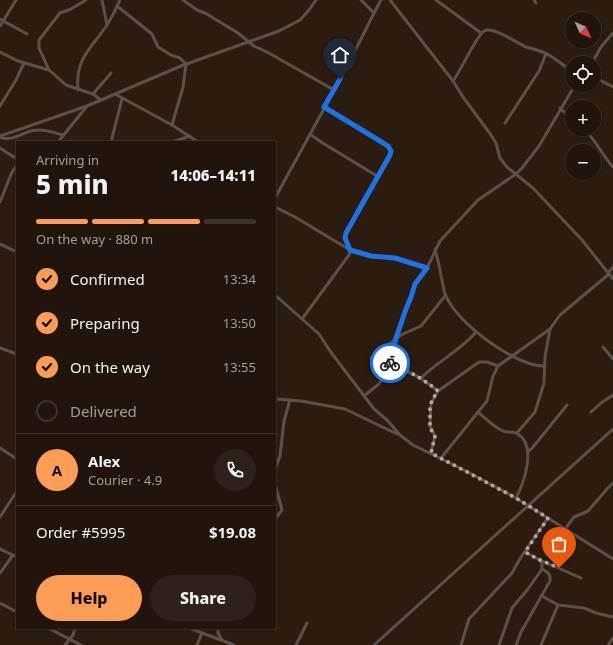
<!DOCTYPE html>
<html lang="en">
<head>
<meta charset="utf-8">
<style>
	body { margin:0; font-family:"Noto Sans",sans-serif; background:#2d2119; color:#f1f3f6; height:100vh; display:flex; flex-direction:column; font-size:15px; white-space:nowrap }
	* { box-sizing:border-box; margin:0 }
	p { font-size:13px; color:#a29e9d }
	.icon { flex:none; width:22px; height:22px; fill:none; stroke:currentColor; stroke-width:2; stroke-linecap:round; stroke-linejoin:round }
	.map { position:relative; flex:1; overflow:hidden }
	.sheet { position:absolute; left:16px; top:141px; width:260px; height:488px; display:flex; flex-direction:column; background:#21140b; border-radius:0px; box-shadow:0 1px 3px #0004,0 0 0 1px #3e332c }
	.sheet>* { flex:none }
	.needle { width:26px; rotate:135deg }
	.buttons { position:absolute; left:565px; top:12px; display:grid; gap:8px }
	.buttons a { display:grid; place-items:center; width:36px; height:36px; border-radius:50%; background:#21140b; box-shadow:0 1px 3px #0004,0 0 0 1px #3e332c; font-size:20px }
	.pin { position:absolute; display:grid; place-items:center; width:34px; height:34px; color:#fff; margin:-41px -17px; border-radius:50% 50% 50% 0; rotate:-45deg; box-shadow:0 0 4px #0007 }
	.pin .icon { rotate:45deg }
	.courier { position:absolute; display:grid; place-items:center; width:40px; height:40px; margin:-20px; border:3px solid #1a73e8; border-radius:50%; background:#fff; color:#222; box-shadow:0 1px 5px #0007 }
	.overview em { font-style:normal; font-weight:800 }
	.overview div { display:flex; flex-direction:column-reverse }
	.overview { display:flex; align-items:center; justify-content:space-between; height:68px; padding:0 20px }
	h1 { font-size:26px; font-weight:800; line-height:30px }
	.bar { display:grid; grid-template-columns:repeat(4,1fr); gap:6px 4px; align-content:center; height:48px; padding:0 20px }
	.bar i { height:5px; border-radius:3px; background:#3e332c }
	.bar .current { background:#fd9c55 }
	.bar p { grid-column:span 4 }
	.line { display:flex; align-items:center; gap:10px; padding:0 20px; border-top:1px solid #3e332c }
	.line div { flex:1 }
	.round { display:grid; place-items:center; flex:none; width:42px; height:42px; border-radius:21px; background:#2d2119 }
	ol { padding:0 20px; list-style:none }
	li { display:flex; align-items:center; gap:12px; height:44px }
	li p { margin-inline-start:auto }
	li .icon { padding:4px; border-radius:50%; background:#fd9c55; color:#111; stroke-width:4 }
	li:last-child { color:#a29e9d }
	li i { width:22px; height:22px; border:2px solid #3e332c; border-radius:50% }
	.cta { display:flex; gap:8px; margin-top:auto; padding:8px 20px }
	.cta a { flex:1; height:46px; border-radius:24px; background:#fd9c55; color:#111; font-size:16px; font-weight:800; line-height:46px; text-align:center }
	.cta a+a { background:#2d2119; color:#f1f3f6 }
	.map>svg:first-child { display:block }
</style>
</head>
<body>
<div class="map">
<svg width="613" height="645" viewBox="0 0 613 645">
	<rect width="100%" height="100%" fill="#2c1b0f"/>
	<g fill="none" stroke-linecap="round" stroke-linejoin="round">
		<!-- minor -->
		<g stroke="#5b514b" stroke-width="3">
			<polyline points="102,0 107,25"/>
			<polyline points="183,0 197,10 205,13 238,33 254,46 267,52 334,90"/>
			<polyline points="390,0 453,81 463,97 491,135 496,143 500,158 507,167 533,188 582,240 613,279"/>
			<polyline points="436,0 481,33"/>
			<polyline points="534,0 536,3"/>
			<polyline points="117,6 152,34 158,47 171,55 180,58 186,64 183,87 172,125"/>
			<polyline points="374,13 381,0"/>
			<polyline points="0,19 27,34"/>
			<polyline points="0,26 16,0"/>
			<polyline points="0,52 18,61 49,70 66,85 93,94 101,100"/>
			<polyline points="592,63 601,47 613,33"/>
			<polyline points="49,70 39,48 39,40 60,13 71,9 86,0"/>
			<polyline points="594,77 613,87"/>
			<path d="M453,81C460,72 477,35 484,31C493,26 517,43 526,47C534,49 542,51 549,55C557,60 564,66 572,71"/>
			<path d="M78,90C75,58 91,49 107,25C112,17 116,9 120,0"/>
			<polyline points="93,94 111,73"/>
			<polyline points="115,94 172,125 198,142"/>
			<polyline points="0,106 16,80 24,63"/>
			<polyline points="560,108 572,119"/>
			<polyline points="505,123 539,71 546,54"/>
			<path d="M584,129C596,140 602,155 613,167"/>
			<polyline points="310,134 321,142 377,176"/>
			<polyline points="0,136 87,106 181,66 279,31 300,20 309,10 316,0"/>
			<path d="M0,137C13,143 25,130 37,130C46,129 54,133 63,135"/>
			<polyline points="58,142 87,106"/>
			<polyline points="111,142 122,99"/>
			<polyline points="165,142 175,141 190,136"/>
			<polyline points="0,148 17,159"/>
			<polyline points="275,198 347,67 374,13 361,0"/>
			<polyline points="0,202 12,172 17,165"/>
			<polyline points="275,207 295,217 350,250 376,257 395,258 427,268"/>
			<polyline points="0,244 17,252"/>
			<path d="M435,249C437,258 440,267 441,276C443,282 443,290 446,296C457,323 516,367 545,366"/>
			<polyline points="608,273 613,267"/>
			<polyline points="275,295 319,334 330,351 374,409 387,420 400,435 413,445 468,472 516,498 613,559"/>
			<path d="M302,319L349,255C352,246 344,241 346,233L363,200L390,155L391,151L388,146L380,141L324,107"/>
			<polyline points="603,347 613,359"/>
			<polyline points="0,348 17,354"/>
			<polyline points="371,358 401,335 421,326 445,296"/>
			<path d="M389,366C408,369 423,379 438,391"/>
			<path d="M421,378C438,361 460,351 476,332"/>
			<polyline points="364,396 379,384 386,372 391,359 395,339 406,309 411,297 415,284 427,268 440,241 478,200 516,174 522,168 539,146 575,85"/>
			<polyline points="275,399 301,401 345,409 397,434"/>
			<path d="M478,412C485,418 494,427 503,431C508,433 514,431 518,434C537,446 524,483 516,498"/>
			<polyline points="591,412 601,403 613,395"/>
			<polyline points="517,433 535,412 544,383 545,357 550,329 560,315 609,274"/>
			<polyline points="0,448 17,459"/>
			<polyline points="528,452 533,447 567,405"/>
			<polyline points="431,453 435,436 430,426 431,404 435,396 438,391 479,362 487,362 498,366"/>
			<polyline points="441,458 487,401 493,376 498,366 550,329"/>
			<polyline points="275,469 280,456 284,421 290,400"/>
			<polyline points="275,484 282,510 275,519"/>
			<polyline points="0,517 17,491"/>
			<polyline points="565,529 574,517 588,511 607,489 613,483"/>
			<polyline points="0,549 17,557"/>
			<polyline points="525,552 540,560 581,578"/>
			<polyline points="0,573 13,555"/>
			<polyline points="542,596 558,605 584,608 596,613 613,617"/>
			<polyline points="0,603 17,612"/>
			<polyline points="48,628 81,645"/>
			<polyline points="189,628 234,645"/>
			<polyline points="218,628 218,633 222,640"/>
			<polyline points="65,645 73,635 75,628"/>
			<polyline points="197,645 202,633"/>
			<polyline points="296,645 307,623"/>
			<polyline points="374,645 613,429"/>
			<polyline points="461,645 469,619 512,573 521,557 548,518"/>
			<polyline points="499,645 512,608 528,589 542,569 542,564 540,560"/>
			<polyline points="516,645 521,632 550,581 550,576 547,572 542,569"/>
			<polyline points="541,645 558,605"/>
			<polyline points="608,645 613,638"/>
		</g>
	</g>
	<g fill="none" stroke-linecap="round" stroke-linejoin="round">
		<!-- done -->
		<path stroke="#b5a79d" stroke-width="4" stroke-dasharray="0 7.2" d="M390,363L389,366C408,369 423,379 438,391L432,400L430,408V428L435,436L431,453L516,498L548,518L525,552L540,560L559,568"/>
		<!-- route -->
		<polyline stroke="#1a73e8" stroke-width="5" points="340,79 324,107 380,141 388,146 391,151 390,155 346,233 345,238 350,250 371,256 395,258 427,268 415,284 411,297 406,309 396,338 390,363"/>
	</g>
</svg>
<div class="buttons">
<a><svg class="needle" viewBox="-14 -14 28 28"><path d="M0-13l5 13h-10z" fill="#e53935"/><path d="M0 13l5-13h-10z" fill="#a29e9d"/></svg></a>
<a><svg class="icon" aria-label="locate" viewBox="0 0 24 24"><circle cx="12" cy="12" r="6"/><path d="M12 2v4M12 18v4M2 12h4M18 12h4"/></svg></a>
<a>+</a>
<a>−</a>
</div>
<div class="pin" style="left:559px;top:568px;background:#ea580c"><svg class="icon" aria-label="bag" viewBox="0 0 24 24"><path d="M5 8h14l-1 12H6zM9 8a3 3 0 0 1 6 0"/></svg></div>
<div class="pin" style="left:340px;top:79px;background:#1f2937"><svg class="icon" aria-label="home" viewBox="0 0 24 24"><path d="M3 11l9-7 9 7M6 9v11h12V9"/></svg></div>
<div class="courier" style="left:390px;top:363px"><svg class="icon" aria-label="bike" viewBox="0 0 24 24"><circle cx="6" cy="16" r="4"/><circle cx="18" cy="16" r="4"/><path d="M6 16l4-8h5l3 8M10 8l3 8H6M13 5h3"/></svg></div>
<section class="sheet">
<div class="overview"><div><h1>5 min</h1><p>Arriving in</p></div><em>14:06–14:11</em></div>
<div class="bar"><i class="current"></i><i class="current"></i><i class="current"></i><i></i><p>On the way · 880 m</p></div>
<ol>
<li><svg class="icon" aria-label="check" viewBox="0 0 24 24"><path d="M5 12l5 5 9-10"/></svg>Confirmed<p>13:34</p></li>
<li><svg class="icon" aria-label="check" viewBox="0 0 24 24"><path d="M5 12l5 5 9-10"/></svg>Preparing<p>13:50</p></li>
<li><svg class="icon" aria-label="check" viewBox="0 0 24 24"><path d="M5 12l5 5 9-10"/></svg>On the way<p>13:55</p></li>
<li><i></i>Delivered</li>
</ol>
<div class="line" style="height:72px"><b class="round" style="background:#fd9c55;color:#111">A</b><div><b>Alex</b><p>Courier · 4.9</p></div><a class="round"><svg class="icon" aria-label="phone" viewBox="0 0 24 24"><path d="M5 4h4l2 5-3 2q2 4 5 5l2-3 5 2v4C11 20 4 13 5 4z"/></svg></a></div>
<div class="line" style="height:52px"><div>Order #5995</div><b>$19.08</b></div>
<div class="cta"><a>Help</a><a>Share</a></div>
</section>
</div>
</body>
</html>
